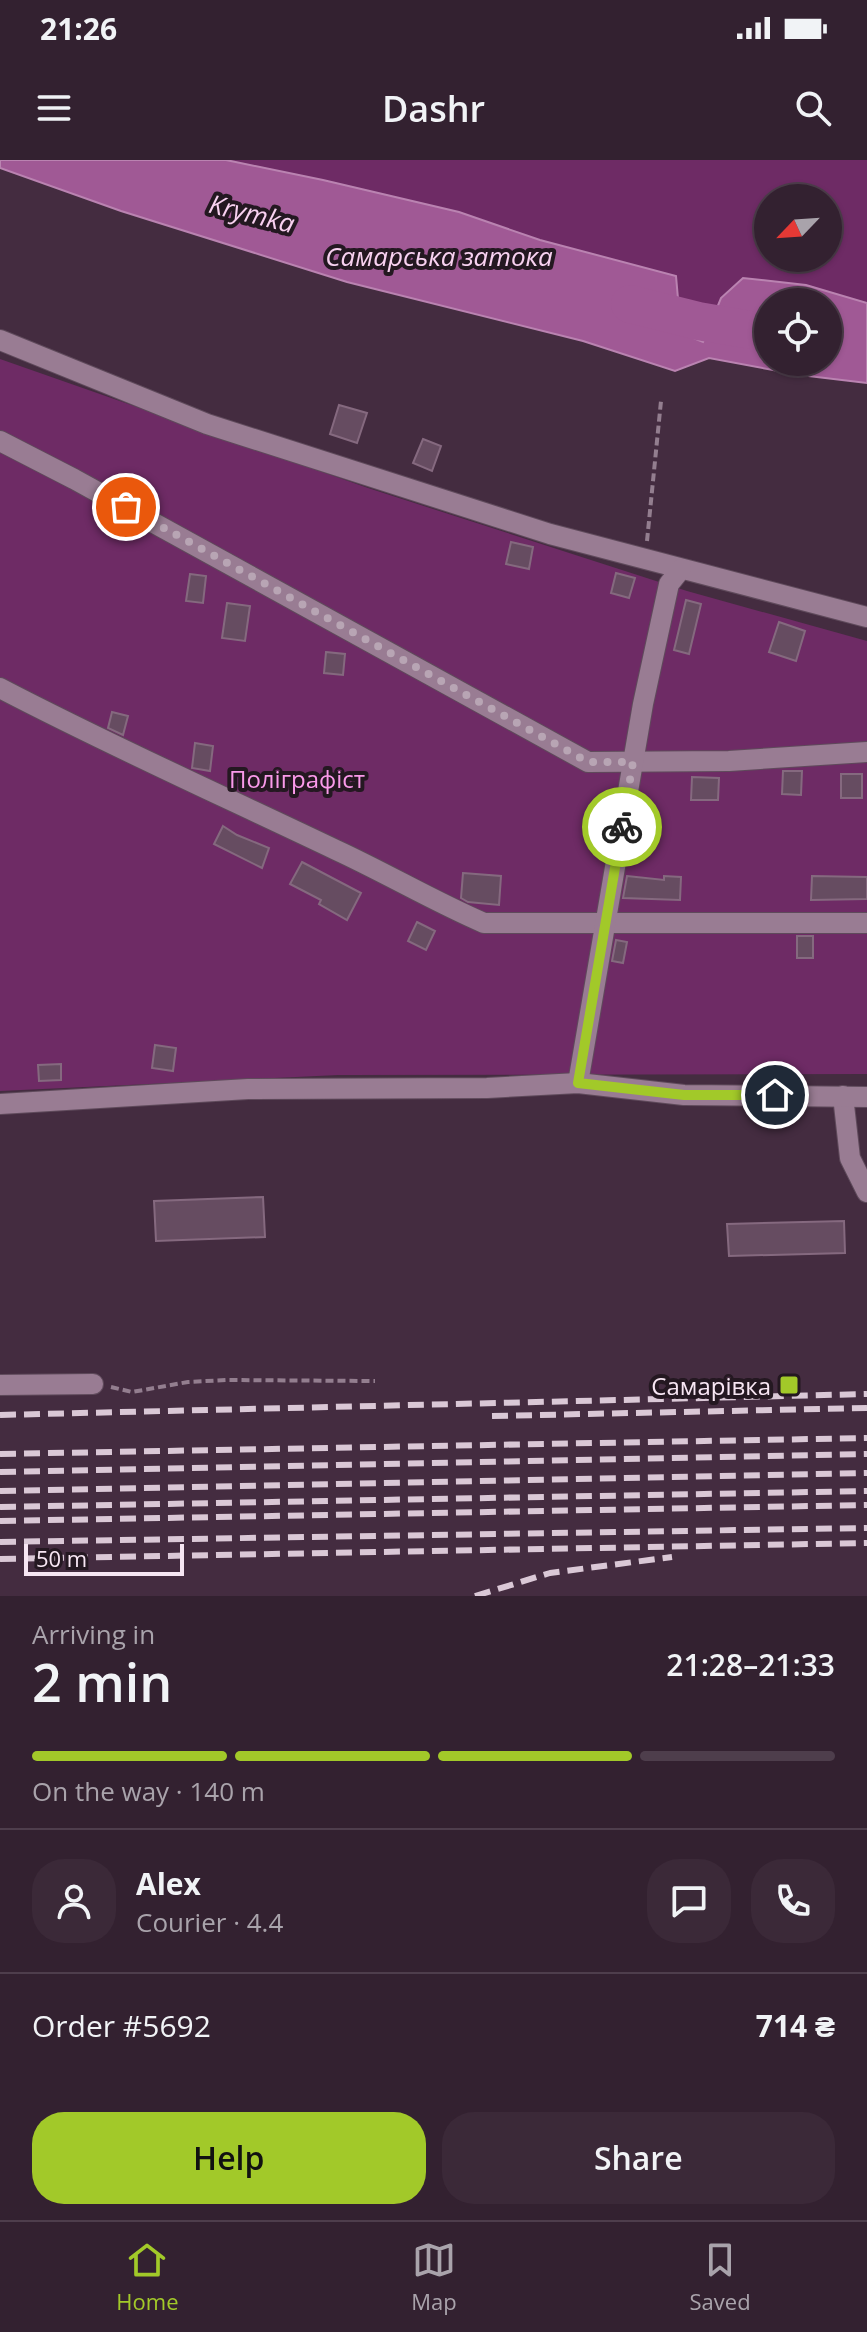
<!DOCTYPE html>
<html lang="en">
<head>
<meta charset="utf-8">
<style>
	body { margin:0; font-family:"Open Sans",sans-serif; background:#3b2938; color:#f1f3f6; height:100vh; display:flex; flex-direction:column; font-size:30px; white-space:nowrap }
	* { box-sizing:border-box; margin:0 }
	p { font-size:26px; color:#a9a3ab }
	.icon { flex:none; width:44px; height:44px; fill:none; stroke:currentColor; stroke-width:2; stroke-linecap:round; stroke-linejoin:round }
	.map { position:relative; height:1436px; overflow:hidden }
	.side { display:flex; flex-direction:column; background:#332130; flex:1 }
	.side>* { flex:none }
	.needle { width:52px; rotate:245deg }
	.buttons { position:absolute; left:754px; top:24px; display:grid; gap:16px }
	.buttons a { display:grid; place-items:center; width:88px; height:88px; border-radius:50%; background:#332130; box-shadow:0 2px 6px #0004,0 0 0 2px #4e3e4c; font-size:40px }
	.scale { position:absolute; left:24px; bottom:20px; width:160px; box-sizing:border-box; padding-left:8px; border:4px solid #f7e6f3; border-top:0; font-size:22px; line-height:28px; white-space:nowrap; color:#f7e6f3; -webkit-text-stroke:6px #241821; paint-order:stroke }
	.pin { position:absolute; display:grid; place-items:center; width:68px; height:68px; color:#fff; margin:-34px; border:4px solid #fff; border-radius:50%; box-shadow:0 2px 8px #0007 }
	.courier { position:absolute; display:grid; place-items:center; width:80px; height:80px; margin:-40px; border:6px solid #a2c929; border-radius:50%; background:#fff; color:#222; box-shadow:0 2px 10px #0007 }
	.overview em { font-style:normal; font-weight:600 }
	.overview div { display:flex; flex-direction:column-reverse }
	.overview { display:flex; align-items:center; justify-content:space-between; height:136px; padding:0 32px }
	h1 { font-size:52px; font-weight:600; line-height:60px }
	.bar { display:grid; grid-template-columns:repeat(4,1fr); gap:12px 8px; align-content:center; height:96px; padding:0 32px }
	.bar i { height:10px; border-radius:6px; background:#4e3e4c }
	.bar .current { background:#a2c929 }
	.bar p { grid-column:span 4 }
	.line { display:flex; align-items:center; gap:20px; padding:0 32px; border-top:2px solid #4e3e4c }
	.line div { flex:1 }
	.round { display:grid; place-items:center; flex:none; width:84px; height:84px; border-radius:32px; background:#3b2938 }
	.primary-button { display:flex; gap:16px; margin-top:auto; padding:16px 32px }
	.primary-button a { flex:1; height:92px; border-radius:32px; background:#a2c929; color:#111; font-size:32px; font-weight:600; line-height:92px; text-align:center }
	.primary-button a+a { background:#3b2938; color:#f1f3f6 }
	.status { display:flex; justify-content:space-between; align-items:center; height:56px; padding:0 40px; background:#332130; direction:ltr }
	.status svg { height:22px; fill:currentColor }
	header { display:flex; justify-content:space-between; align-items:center; height:104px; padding:0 32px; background:#332130; font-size:36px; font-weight:600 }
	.menu { display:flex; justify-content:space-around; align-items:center; height:112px; border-top:2px solid #4e3e4c; background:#332130; font-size:22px; color:#a9a3ab }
	.menu a { display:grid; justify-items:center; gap:4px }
	.menu .current { color:#a2c929 }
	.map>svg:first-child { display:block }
</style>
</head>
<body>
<div class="status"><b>21:26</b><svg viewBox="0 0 49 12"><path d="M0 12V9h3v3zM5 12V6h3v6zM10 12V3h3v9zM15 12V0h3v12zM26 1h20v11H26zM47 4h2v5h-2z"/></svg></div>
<header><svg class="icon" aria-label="menu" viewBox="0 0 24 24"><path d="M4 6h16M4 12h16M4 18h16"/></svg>Dashr<svg class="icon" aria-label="search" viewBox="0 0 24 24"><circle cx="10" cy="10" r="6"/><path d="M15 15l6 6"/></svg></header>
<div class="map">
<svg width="867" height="1436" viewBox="0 0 867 1436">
	<rect width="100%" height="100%" fill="#442c40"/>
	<!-- green -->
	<g fill="#6e2b65" fill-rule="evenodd">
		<path d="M226,0H867V143L806,125L721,138L703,183L681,173L676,116L540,80L459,52L323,20ZM768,38H828V98H768Z"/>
		<polygon points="0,199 368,328 687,431 867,481 867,914 338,915 0,931"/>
	</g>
	<!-- water -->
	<path fill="#a05995" stroke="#ba83b1" stroke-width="2" fill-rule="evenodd" d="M0,0H226L323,20L459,52L540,80L676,116L681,173L703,182L721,138L743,118L806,125L867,143V223L800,215L709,198L675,211L583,181L347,122L121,51L0,8ZM768,142H828V202H768Z"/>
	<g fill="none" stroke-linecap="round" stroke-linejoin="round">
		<!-- river -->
		<polyline stroke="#a05995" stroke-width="38" points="630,144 698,161 768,173"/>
	</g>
	<!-- building -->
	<g fill="#664c61" stroke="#85697f" stroke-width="2">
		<polygon points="339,245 367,253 357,283 330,274"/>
		<polygon points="423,279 441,286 432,311 413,303"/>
		<polygon points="511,382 533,387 529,409 506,404"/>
		<polygon points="616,413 635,418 629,438 611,433"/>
		<polygon points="190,414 206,416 203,443 186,441"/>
		<polygon points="686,440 701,444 689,494 674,490"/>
		<polygon points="227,443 250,446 245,481 222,478"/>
		<polygon points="779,462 805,471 796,501 769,492"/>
		<polygon points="326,492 345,494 343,515 324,513"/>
		<polygon points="112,552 128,556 123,575 108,568"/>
		<polygon points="195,583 213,586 210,611 192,608"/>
		<polygon points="783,611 802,611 801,635 782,634"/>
		<rect x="841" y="614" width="21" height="24"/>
		<polygon points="692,617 719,618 718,640 691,640"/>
		<polygon points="223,666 237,675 269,688 262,708 214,684"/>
		<polygon points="302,702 361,733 347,760 319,744 321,740 290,724"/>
		<polygon points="463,713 501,716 499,745 468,742 461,738"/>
		<polygon points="627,716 664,720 664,716 681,717 680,740 623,738"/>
		<polygon points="812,716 867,717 867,739 811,740"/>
		<polygon points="417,762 435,771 426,790 408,781"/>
		<rect x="797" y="776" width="16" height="22"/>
		<polygon points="616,780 627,782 623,803 612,801"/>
		<polygon points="155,885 176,888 173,911 152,908"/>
		<polygon points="61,904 61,920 39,921 38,905"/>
		<polygon points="263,1037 265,1077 156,1081 154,1041"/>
		<polygon points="844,1061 845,1093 729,1096 727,1064"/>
	</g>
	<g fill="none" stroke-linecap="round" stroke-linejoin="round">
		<defs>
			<g id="minor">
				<polyline points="0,180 207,264 550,374 867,457"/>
				<polyline points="0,281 74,319 588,602 729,601 867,592"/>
				<path d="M0,528C111,586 223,636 336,690C386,713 433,741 484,763H867"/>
				<polyline points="578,923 643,544 669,424 681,409"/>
				<polyline points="843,936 850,998 867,1032"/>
				<polyline points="0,944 248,929 487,928 578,923 684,935 867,937"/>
				<polyline points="0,1225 93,1224"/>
			</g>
		</defs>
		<!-- minor casing -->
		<use href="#minor" stroke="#5f4a5b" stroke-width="22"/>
		<!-- path -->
		<g stroke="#937e8f" stroke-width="4" stroke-dasharray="8 4" stroke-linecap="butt">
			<polyline points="647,381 661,241"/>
			<polyline points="111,1227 132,1232 188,1222 226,1220 375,1221"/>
		</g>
		<!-- minor -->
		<use href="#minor" stroke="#997c93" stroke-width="20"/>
		<!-- rail -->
		<g stroke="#dac8d6" stroke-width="6" stroke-dasharray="16 8" stroke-linecap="butt">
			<polyline points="0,1255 867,1234"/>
			<polyline points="492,1256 867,1248"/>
			<polyline points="0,1294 867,1278"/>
			<polyline points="0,1312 867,1294"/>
			<polyline points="0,1331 867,1313"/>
			<polyline points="0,1347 867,1331"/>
			<polyline points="0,1361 867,1345"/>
			<polyline points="0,1382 867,1368"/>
			<polyline points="0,1399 867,1383"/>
			<polyline points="475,1436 550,1413 672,1397"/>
		</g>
	</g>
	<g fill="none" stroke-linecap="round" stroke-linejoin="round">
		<!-- done -->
		<polyline stroke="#b8a5b4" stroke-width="8" stroke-dasharray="0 14.4" points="126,347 588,602 633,602 622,667"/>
		<!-- route -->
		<polyline stroke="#a2c929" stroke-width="10" points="622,667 578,923 684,935 775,935"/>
	</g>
	<!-- markers -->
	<rect fill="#a2c929" stroke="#241821" stroke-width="3" x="779" y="1215" width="20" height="20" rx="4"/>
	<g text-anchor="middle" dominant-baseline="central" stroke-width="8" stroke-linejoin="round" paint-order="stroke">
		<!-- park labels -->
		<g font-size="24" fill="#fa9aea" stroke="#241821">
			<text x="297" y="618">Поліграфіст</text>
		</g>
		<!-- poi labels -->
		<g font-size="24" fill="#f7e6f3" stroke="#241821" text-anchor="end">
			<text x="771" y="1225">Самарівка</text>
		</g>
		<!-- water labels -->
		<g font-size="26" font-style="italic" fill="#f8d1f0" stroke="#241821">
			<text transform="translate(252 53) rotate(14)">Krymka</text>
			<text x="439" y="96">Самарська затока</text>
		</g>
	</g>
</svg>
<div class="buttons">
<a><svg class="needle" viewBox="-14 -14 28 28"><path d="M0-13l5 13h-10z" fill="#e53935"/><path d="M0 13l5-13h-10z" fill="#a9a3ab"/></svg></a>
<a><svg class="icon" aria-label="locate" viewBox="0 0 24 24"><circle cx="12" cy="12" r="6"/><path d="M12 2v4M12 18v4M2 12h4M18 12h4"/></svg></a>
</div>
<div class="scale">50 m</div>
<div class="pin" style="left:126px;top:347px;background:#ea580c"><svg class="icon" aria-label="bag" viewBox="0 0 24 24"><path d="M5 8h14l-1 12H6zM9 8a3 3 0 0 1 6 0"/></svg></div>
<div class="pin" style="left:775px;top:935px;background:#1f2937"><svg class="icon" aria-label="home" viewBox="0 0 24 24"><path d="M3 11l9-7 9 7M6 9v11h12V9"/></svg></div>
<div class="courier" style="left:622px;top:667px"><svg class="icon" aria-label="bike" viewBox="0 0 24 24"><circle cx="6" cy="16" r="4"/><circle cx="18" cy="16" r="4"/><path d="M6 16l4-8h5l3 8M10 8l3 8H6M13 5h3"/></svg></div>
</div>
<section class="side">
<div class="overview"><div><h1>2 min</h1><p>Arriving in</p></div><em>21:28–21:33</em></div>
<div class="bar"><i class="current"></i><i class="current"></i><i class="current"></i><i></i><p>On the way · 140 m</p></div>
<div class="line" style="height:144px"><a class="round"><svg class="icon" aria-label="person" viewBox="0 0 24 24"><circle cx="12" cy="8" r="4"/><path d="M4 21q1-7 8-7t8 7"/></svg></a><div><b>Alex</b><p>Courier · 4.4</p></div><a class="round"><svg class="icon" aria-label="chat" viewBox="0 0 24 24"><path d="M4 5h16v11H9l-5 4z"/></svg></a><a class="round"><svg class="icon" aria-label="phone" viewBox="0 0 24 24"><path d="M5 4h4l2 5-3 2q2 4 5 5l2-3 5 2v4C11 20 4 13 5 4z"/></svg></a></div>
<div class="line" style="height:104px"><div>Order #5692</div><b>714 ₴</b></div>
<div class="primary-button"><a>Help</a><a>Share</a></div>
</section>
<nav class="menu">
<a class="current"><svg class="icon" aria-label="home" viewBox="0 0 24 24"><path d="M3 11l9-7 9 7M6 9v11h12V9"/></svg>Home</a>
<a><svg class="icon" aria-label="map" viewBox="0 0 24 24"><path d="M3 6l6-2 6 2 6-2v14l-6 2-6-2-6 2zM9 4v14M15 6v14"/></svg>Map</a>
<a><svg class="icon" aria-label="saved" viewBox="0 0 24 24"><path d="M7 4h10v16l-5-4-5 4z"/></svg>Saved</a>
</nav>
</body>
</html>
